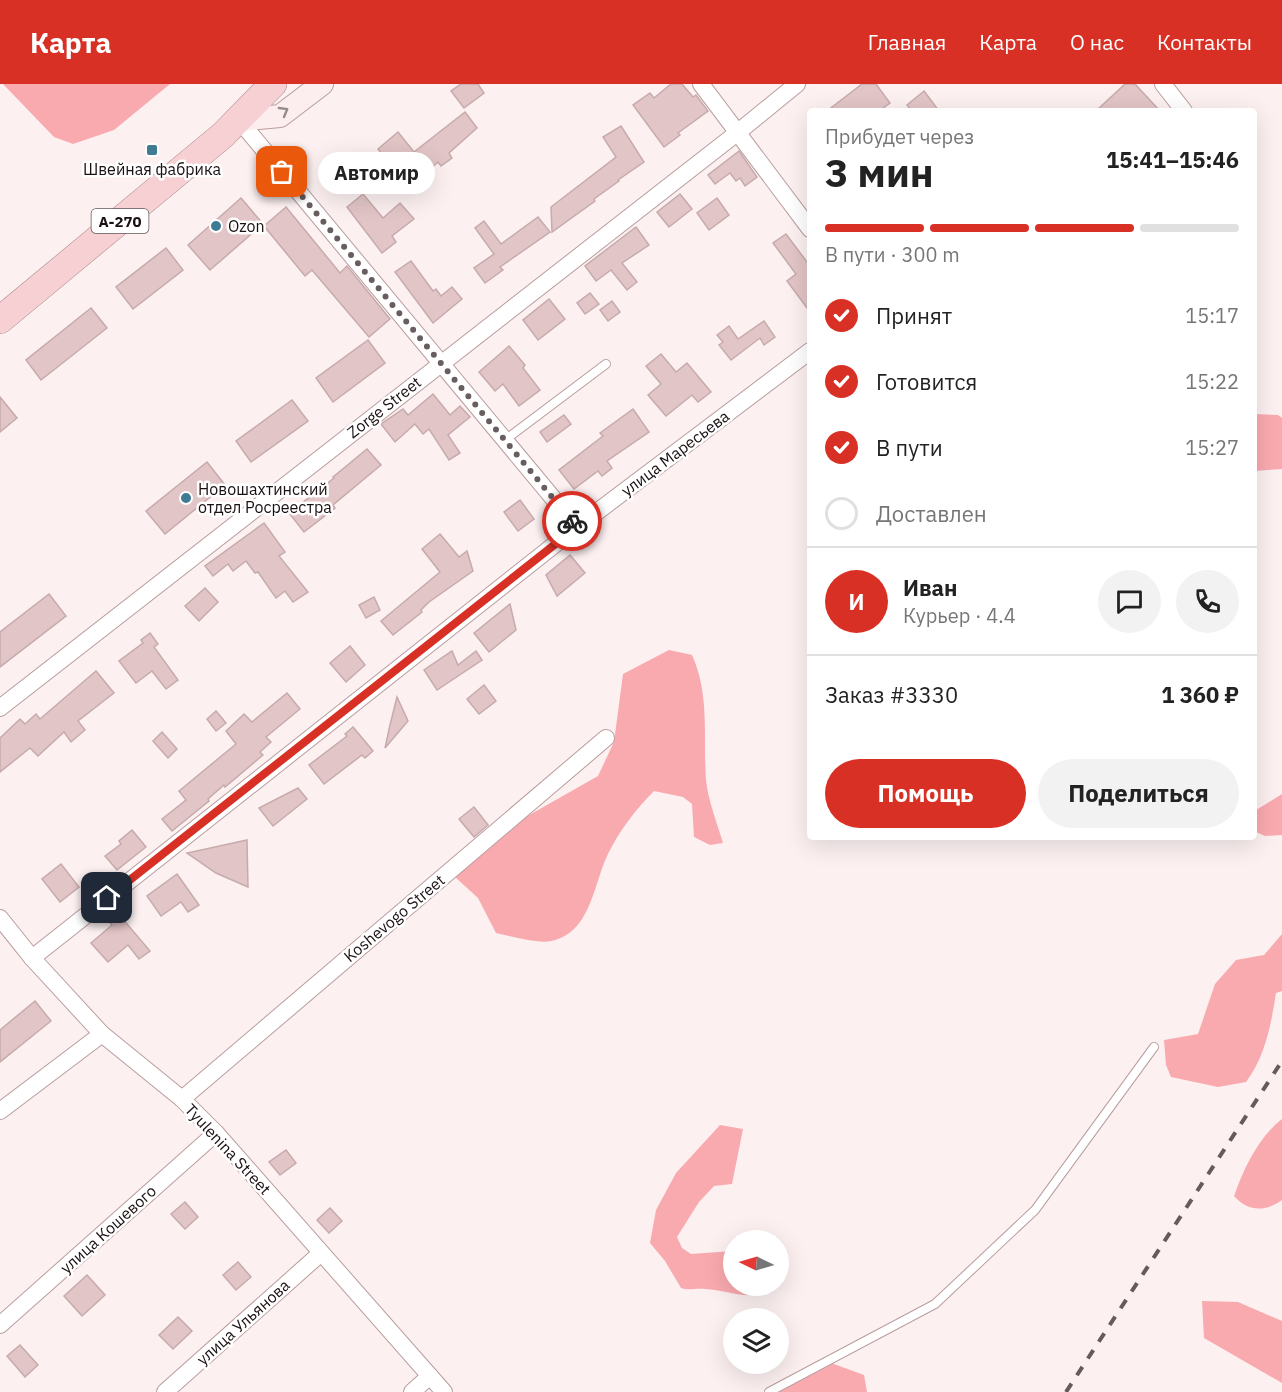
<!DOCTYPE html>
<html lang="ru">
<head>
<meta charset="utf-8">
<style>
	body { margin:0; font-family:"IBM Plex Sans",sans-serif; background:#f2f2f2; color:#222; height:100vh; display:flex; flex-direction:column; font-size:22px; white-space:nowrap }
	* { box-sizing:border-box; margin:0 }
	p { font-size:20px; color:#767676 }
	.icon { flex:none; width:33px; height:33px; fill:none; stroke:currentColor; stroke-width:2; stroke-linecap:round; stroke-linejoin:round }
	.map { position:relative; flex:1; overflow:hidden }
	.drawer { position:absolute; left:807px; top:24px; width:450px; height:732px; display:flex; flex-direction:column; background:#fff; border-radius:6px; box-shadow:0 6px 24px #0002 }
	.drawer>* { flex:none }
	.needle { width:39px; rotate:275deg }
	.buttons { position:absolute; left:723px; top:1146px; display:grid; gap:12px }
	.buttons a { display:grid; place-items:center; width:66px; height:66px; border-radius:50%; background:#fff; box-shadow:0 6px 24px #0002; font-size:30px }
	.pin { position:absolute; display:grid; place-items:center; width:51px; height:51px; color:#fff; margin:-26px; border-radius:12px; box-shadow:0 3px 9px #0006 }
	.courier { position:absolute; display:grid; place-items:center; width:60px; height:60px; margin:-30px; border:4px solid #d93025; border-radius:50%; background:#fff; color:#222; box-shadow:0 2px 8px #0007 }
	.bubble { position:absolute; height:42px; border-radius:21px; background:#fff; box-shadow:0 6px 24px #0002; font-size:20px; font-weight:700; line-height:42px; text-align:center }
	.summary em { font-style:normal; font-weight:700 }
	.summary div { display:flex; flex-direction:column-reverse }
	.summary { display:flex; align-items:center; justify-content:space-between; height:102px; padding:0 18px }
	h1 { font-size:39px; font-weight:700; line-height:45px }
	.bar { display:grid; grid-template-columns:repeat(4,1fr); gap:9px 6px; align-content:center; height:72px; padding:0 18px }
	.bar i { height:8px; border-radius:4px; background:#e0e0e0 }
	.bar .selected { background:#d93025 }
	.bar p { grid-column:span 4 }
	.line { display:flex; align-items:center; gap:15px; padding:0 18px; border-top:2px solid #e0e0e0 }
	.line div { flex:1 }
	.round { display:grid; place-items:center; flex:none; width:63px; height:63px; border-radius:32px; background:#f2f2f2 }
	ol { padding:0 18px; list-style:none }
	li { display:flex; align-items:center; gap:18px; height:66px }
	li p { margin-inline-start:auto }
	li .icon { padding:6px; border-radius:50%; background:#d93025; color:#fff; stroke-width:4 }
	li:last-child { color:#767676 }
	li i { width:33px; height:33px; border:3px solid #e0e0e0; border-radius:50% }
	.primary-button { display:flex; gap:12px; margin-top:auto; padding:12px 18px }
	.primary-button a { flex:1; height:69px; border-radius:36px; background:#d93025; color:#fff; font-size:24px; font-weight:700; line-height:69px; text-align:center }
	.primary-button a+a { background:#f2f2f2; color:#222 }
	header { display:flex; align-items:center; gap:36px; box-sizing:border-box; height:84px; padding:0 30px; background:#d93025; color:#fff }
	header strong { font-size:28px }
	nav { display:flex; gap:33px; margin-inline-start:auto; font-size:21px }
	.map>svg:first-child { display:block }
</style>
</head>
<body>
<header>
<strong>Карта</strong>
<nav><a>Главная</a><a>Карта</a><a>О нас</a><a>Контакты</a></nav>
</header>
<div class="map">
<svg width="1282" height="1308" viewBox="0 0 1282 1308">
	<rect width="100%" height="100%" fill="#fcf0f1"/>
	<!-- green -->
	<g fill="#f9aaaf">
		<polygon points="3,0 170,0 114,46 73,60 54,53"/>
		<polygon points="1254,330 1278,331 1282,334 1282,385 1254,387"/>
		<path d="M669,566L692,571C710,611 703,653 706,696C708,716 717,739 723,759L710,761L694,753L692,720L683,713L654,707C636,725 619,747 608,770C593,801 591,849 551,857C538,860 510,852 496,849L478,814L455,793L517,738L598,692L614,658L623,590Z"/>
		<polygon points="1282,710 1282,751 1265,752 1254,747 1256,726"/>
		<path d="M1282,850V907L1276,909C1271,941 1265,973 1246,998L1218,1003L1171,993L1166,981L1164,956L1198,950L1215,900L1236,876L1264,871Z"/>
		<path d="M1282,1035V1116C1265,1128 1248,1128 1234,1112C1244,1084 1258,1054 1282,1035Z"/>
		<path d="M720,1041L743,1045L732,1100L714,1102L699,1118L677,1153L682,1164L691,1170L733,1167L734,1202H775C750,1220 731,1206 705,1205C695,1204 690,1207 681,1204L665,1177L650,1159L656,1126L676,1089Z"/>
		<polygon points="1202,1217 1238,1218 1282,1237 1282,1299 1204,1254"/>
		<polygon points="831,1279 864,1291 867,1308 778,1308"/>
	</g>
	<!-- building -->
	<g fill="#e2c5c6" stroke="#c7abac" stroke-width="1.5">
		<polygon points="461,0 478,0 484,9 464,24 451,7"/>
		<polygon points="671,0 682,0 693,13 696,11 708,27 678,49 680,51 664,63 633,21 650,9 654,14"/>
		<polygon points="862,0 876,0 890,19 879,27 827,27"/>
		<polygon points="1125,0 1135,0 1160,27 1096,27"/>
		<polygon points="924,7 939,27 912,27 907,21"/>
		<polygon points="465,28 477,44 449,69 452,74 441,82 438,78 420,94 401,72 391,81 378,65 398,48 414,68"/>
		<polygon points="621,42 644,78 618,96 619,97 594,115 595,117 552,148 551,123 616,73 603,53"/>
		<polygon points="739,67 757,93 745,102 740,94 736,97 730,89 715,100 708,91"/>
		<polygon points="363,110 383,134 400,119 414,135 392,152 396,158 382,169 347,123"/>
		<polygon points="680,110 692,125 669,143 657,128"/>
		<polygon points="241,114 263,140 210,186 188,161"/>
		<polygon points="717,114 729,131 709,146 697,129"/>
		<polygon points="286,123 340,189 347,182 390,235 369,253 312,186 305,192 264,142"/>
		<polygon points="538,133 550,148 500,183 503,186 485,199 474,184 494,170 475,144 484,137 501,160"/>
		<polygon points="636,143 649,161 622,179 637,198 627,206 611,186 596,197 585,182"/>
		<polygon points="786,150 810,182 810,228 787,197 796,190 773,159"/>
		<polygon points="166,164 183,186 133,225 116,203"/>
		<polygon points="411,177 433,207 436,205 441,212 452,203 462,215 433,239 395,188"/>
		<polygon points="590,209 599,220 585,230 577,219"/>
		<polygon points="549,215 565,235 538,256 523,236"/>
		<polygon points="612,217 620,228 608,237 600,226"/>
		<polygon points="91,224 107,244 41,296 26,276"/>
		<polygon points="764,237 775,253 764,261 760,254 731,276 719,261 723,258 717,251 729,242 738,255"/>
		<polygon points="368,256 385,279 333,318 316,294"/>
		<polygon points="509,262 525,281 523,284 540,306 519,322 503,300 495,307 479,288"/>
		<polygon points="661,270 676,288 687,279 711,308 698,318 692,311 666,332 648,311 661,300 646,282"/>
		<polygon points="433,310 450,331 460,322 470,333 448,351 460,369 449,376 429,345 423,350 415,340 395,358 381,340 403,325 408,331"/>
		<polygon points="0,313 17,334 0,348"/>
		<polygon points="292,316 308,337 251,378 236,357"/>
		<polygon points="633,325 649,348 607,377 612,384 602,392 598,387 574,405 559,386 603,352 600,349"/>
		<polygon points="564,331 571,340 547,358 540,348"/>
		<polygon points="367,365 381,381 333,421 335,424 304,448 289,429 334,394 333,393"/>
		<polygon points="207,378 225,401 165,450 146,427"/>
		<polygon points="520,416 534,435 518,447 504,428"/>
		<polygon points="264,439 285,468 279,472 308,508 293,518 285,507 276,514 258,488 255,489 246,477 233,487 228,480 213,492 205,482"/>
		<polygon points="440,450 459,473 467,467 473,487 429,518 421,526 422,528 393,551 381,537 440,488 422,465"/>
		<polygon points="570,471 585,489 557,512 546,491"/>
		<polygon points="205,504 218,518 199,537 185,522"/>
		<polygon points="49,510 66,532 0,583 0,548"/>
		<polygon points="374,513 380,526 366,534 359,521"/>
		<polygon points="510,520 516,546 489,568 474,549"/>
		<polygon points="150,549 158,560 154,563 178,596 166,605 152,587 136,599 119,577 143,559 141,556"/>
		<polygon points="350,562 365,581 346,598 330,579"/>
		<polygon points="452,567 458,581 476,567 482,576 437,606 424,586"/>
		<polygon points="96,587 114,609 78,637 85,646 71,658 64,648 38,672 30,664 0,688 0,654 20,635 25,640 36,630 40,635"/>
		<polygon points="484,601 496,617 479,630 467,615"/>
		<polygon points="287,609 300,625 266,653 271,658 260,668 263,671 225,703 224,701 208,715 209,717 172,747 162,735 186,716 179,707 236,660 226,647 244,630 252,638"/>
		<polygon points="397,613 408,637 385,664 390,641"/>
		<polygon points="216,627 226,639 216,647 207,635"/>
		<polygon points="353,643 373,667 365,674 362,671 324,700 309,681 347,652 345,650"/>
		<polygon points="162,648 177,665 168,674 153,657"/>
		<polygon points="298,704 307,715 273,742 259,724"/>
		<polygon points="474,723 488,741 474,753 459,735"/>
		<polygon points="132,746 146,763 117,786 105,772 121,760 119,757"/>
		<polygon points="247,756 248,803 216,789 187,769"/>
		<polygon points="61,780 79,803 60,818 42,795"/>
		<polygon points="177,790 199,821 188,828 181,818 161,832 147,812"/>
		<polygon points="116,827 150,867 139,875 128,861 108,878 91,859 112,841 107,835"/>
		<polygon points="35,917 51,937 0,978 0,946"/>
		<polygon points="286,1066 296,1079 280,1091 269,1078"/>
		<polygon points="185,1118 198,1133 185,1145 171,1130"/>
		<polygon points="330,1124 342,1137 329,1149 317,1136"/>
		<polygon points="238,1178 251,1193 236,1206 223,1191"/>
		<polygon points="87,1191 105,1211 82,1232 64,1212"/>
		<polygon points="178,1233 192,1247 173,1265 159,1251"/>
		<polygon points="20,1261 38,1281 25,1293 7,1272"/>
	</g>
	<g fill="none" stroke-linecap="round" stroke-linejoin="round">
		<defs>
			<g id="service">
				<polyline points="505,356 606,280"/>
				<polyline points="769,1308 935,1220 1035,1126 1154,963"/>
			</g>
			<g id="minor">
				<polyline points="701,0 810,145"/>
				<polyline points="1163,0 1184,27"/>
				<polyline points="239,36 577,443"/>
				<polyline points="0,624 737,49 797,0"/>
				<polyline points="0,834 32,874 102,950 182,1015 216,1049 444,1308"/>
				<polyline points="32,874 577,443 810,267"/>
				<polyline points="182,1015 606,654"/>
				<polyline points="0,1027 102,950"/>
				<polyline points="0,1241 216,1049"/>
				<polyline points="165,1308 321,1169"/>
				<polyline points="412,1308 430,1292"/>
			</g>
			<polyline id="secondary" points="239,36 280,32 322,0"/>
			<polyline id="trunk" points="0,236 223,51 273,0"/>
		</defs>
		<!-- service casing -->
		<use href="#service" stroke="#b99d9e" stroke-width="10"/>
		<!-- minor casing -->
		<use href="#minor" stroke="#b99d9e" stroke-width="18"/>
		<!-- secondary casing -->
		<use href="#secondary" stroke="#b99d9e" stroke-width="24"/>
		<!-- trunk casing -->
		<use href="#trunk" stroke="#a88687" stroke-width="28"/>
		<!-- service -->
		<use href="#service" stroke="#fff" stroke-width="8"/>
		<!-- minor -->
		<use href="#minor" stroke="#fff" stroke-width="16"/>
		<!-- secondary -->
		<use href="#secondary" stroke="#fceeee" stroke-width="22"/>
		<!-- trunk -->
		<use href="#trunk" stroke="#f6d0d2" stroke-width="27"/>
		<!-- rail -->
		<polyline stroke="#655b5c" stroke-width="4" stroke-dasharray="10 10" stroke-linecap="butt" points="1066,1308 1282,977"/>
	</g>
	<!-- one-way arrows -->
	<defs><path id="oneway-chevron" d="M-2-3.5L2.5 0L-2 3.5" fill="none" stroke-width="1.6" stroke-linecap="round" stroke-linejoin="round" transform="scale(1.5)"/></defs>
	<use stroke="#968a8b" href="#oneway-chevron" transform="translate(284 27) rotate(-30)"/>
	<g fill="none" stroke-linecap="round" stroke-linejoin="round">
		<!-- done -->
		<polyline stroke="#695e5f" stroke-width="6" stroke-dasharray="0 10.8" points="282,88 572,437"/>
		<!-- route -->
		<polyline stroke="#d93025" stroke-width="8" points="107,814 577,443 572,437"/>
	</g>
	<!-- markers -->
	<g fill="#3f7b93" stroke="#fff" stroke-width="2">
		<rect x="146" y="60" width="12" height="12" rx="3"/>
		<circle cx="216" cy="142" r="6"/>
		<circle cx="186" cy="414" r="6"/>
	</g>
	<g text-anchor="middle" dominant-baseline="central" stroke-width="5" stroke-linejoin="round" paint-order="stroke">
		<!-- shield labels -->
		<rect fill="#fff" stroke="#5f5858" stroke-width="1.5" x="91.5" y="125" width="57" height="24" rx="4.5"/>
		<g font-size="15" font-weight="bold" fill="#1a1011">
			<text x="120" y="137">А-270</text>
		</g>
		<!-- poi labels -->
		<g font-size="16" fill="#1a1011" stroke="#fff" text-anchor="start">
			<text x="152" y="85" text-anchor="middle">Швейная фабрика</text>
			<text x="228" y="142">Ozon</text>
			<text x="198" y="405">Новошахтинский<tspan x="198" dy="18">отдел Росреестра</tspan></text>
		</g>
		<!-- street labels -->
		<g font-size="16" fill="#1a1011" stroke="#fff">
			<text transform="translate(384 323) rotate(-38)">Zorge Street</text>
			<text transform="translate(675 369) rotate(-37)">улица Маресьева</text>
			<text transform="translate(394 834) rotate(-40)">Koshevogo Street</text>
			<text transform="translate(228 1065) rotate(47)">Tyulenina Street</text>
			<text transform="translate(108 1145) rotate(-42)">улица Кошевого</text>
			<text transform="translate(243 1238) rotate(-42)">улица Ульянова</text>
		</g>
	</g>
</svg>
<div class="buttons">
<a><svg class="needle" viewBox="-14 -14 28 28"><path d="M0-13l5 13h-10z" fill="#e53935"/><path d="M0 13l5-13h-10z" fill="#767676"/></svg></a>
<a><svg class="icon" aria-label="layers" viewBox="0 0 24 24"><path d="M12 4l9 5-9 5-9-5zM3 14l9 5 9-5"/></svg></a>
</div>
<div class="pin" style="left:282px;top:88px;background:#ea580c"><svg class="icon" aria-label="bag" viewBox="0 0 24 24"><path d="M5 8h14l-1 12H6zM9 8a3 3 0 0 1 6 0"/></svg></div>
<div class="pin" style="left:107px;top:814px;background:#1f2937"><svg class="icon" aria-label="home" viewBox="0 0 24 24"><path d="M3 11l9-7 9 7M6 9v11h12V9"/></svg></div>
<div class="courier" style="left:572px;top:437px"><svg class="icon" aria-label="bike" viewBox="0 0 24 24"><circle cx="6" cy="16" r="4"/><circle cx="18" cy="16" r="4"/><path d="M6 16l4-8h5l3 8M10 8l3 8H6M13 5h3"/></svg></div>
<div class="bubble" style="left:318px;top:68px;width:117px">Автомир</div>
<section class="drawer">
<div class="summary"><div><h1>3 мин</h1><p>Прибудет через</p></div><em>15:41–15:46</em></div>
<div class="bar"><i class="selected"></i><i class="selected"></i><i class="selected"></i><i></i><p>В пути · 300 m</p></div>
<ol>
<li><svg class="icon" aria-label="check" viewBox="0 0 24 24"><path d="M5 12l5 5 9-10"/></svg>Принят<p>15:17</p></li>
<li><svg class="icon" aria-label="check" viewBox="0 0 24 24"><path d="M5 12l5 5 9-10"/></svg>Готовится<p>15:22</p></li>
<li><svg class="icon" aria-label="check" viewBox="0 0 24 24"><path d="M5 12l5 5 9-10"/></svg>В пути<p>15:27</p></li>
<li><i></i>Доставлен</li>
</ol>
<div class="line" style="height:108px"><b class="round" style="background:#d93025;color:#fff">И</b><div><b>Иван</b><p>Курьер · 4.4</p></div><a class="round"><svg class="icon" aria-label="chat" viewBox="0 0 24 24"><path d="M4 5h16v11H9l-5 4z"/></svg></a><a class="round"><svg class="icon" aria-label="phone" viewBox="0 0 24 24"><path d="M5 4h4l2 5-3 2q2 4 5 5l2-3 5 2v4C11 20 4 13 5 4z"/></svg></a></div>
<div class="line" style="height:78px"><div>Заказ #3330</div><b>1 360 ₽</b></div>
<div class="primary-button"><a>Помощь</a><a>Поделиться</a></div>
</section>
</div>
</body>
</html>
